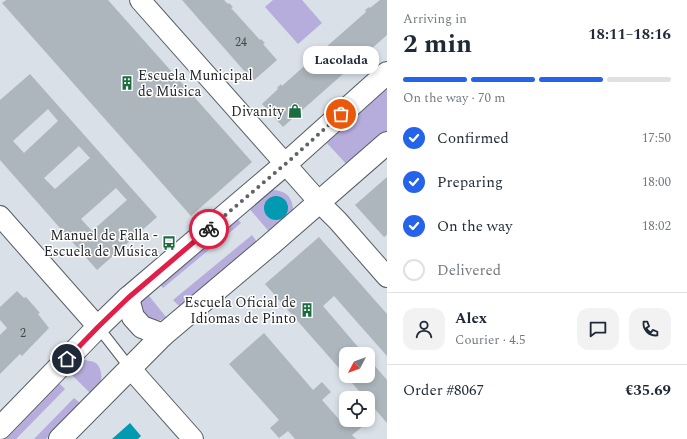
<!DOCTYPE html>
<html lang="en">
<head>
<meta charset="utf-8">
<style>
	body { margin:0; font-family:Spectral,serif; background:#f2f2f3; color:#1f2937; height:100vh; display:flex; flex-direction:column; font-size:15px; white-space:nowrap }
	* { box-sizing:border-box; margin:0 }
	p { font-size:13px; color:#747a83 }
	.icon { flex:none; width:22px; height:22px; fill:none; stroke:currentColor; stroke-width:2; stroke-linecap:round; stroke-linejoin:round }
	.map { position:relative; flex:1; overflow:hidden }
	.side { display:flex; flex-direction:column; background:#fff; width:300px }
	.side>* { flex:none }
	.needle { width:26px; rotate:229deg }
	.buttons { position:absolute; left:339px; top:347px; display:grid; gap:8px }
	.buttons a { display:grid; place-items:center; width:36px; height:36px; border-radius:8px; background:#fff; box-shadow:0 2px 6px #0003; font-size:20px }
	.pin { position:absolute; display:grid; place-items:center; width:34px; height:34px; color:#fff; margin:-17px; border:2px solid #fff; border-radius:50%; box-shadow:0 1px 4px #0007 }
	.courier { position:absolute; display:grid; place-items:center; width:40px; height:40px; margin:-20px; border:3px solid #e11d48; border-radius:50%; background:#fff; color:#222; box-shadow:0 1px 5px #0007 }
	.bubble { position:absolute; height:28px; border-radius:12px; background:#fff; box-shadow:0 2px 6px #0003; font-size:13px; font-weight:700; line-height:28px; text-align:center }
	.head em { font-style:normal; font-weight:700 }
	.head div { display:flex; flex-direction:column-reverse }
	.head { display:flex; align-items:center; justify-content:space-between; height:68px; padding:0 16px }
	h1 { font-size:26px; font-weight:700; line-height:30px }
	.bar { display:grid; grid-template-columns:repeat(4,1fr); gap:6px 4px; align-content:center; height:48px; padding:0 16px }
	.bar i { height:5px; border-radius:3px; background:#e0e1e3 }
	.bar .active { background:#2563eb }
	.bar p { grid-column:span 4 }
	.line { display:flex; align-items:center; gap:10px; padding:0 16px; border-top:1px solid #e0e1e3 }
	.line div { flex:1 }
	.round { display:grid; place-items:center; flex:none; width:42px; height:42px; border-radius:12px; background:#f2f2f3 }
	ol { padding:0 16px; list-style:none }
	li { display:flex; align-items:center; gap:12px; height:44px }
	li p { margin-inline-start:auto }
	li .icon { padding:4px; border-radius:50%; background:#2563eb; color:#fff; stroke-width:4 }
	li:last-child { color:#747a83 }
	li i { width:22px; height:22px; border:2px solid #e0e1e3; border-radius:50% }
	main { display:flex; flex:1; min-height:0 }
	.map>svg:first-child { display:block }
</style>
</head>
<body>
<main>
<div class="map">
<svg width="387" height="439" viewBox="0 0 387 439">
	<rect width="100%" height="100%" fill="#d9e0e8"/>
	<!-- green -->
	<g fill="#b6addc">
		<polygon points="273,0 302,0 322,23 298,44 265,7"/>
		<polygon points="387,87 387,133 349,167 326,142"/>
		<path d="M274,190C287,191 293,198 293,211L271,234L248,207L267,191Z"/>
		<polygon points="236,217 241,223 163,288 158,282"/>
		<polygon points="252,235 257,242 179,306 173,300"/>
		<path d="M146,292L166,317C159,322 154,322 146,321L139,304Z"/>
		<path d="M85,360C89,361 94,361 97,364C101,368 103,379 100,383C97,387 93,390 90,393L68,371L78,362Z"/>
		<polygon points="58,382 65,389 16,439 3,439"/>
		<polygon points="74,398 81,404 46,439 34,439"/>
	</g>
	<!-- water -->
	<g fill="#029ab1">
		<circle cx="276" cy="208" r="12"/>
		<polygon points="130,423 141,436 138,439 112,439"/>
	</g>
	<!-- building -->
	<g fill="#adb6bc" fill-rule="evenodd">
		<polygon points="6,0 108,0 252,162 191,216 2,3"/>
		<polygon points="182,0 224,0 228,4 229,3 233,7 231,8 260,40 261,39 265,43 263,44 277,60 253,81"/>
		<polygon points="380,0 387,0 387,35 283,127 262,104 278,89 277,88 281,84 282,86 321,51 320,50 324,46 325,48 366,12 365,10 369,7 370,8"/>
		<path d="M30,74L157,217L97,270L0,160V100ZM48,109L58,121L24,153L13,141ZM79,146L90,158L55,189L44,178ZM116,188L127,200L92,231L81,219Z"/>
		<polygon points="387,177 387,235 384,237 355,205"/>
		<polygon points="319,237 387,314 387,356 334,296 323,306 364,354 346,354 346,376 265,284"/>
		<polygon points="17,291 24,298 26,297 40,313 38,314 49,328 22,356 20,354 0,374 0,335 7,328 0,320 0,307"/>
		<polygon points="264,333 313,390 322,382 331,392 322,400 344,425 350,420 356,420 362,427 352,435 356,439 295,439 288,431 279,438 270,428 279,420 229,364"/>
		<polygon points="368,358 387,380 387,423 368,401 368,398 365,398 346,376 368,376"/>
	</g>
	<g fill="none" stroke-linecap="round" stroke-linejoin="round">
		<defs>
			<polyline id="service" points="98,327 130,368"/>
			<g id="minor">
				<polyline points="140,0 319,202 338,221 387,277"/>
				<polyline points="0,216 98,327"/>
				<polyline points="130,368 193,439"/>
			</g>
			<g id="tertiary">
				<polyline points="128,298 133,317 142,327 163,335"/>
				<polyline points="0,428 98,327 128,298 290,160 387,73"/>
				<polyline points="60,439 163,335 271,244 387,143"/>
			</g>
		</defs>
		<!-- service casing -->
		<use href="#service" stroke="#555b62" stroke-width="12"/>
		<!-- minor casing -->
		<use href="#minor" stroke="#555b62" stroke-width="22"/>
		<!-- tertiary casing -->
		<use href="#tertiary" stroke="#555b62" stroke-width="24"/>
		<!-- service -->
		<use href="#service" stroke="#fff" stroke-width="10"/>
		<!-- minor -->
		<use href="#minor" stroke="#fff" stroke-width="20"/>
		<!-- tertiary -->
		<use href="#tertiary" stroke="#fff" stroke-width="22"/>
	</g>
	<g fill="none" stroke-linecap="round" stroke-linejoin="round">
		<!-- done -->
		<polyline stroke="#5f6368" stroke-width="4" stroke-dasharray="0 7.2" points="209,229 290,160 341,114"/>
		<!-- route -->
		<polyline stroke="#e11d48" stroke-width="5" points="67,359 98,327 128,298 209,229"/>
	</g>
	<!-- icons -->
	<defs>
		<symbol id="building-bare" viewBox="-9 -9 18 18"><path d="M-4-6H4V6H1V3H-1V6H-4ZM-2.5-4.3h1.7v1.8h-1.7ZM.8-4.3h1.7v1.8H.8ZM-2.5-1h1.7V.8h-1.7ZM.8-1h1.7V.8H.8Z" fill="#196d3e" stroke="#fff" stroke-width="2.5" paint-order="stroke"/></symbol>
		<symbol id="shop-bare" viewBox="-9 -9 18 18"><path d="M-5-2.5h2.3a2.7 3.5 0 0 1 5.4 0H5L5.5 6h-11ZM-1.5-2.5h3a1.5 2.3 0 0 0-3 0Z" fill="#196d3e" stroke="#fff" stroke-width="2.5" paint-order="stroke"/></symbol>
		<symbol id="bus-bare" viewBox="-9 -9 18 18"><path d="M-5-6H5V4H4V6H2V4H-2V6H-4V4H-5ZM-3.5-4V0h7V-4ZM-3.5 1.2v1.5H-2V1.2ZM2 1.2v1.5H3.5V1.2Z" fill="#196d3e" stroke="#fff" stroke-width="2.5" paint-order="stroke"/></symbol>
	</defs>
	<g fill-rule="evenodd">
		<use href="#building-bare" x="117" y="73" width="20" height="20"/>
		<use href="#shop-bare" x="285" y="101" width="20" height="20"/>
		<use href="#bus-bare" x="159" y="233" width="20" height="20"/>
		<use href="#building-bare" x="297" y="300" width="20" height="20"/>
	</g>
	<g text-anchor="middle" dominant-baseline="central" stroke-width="3" stroke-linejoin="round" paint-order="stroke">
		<!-- number labels -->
		<g font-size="12" fill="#424649">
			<text x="241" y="42">24</text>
			<text x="23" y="333">2</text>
		</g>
		<!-- poi labels -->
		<g font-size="14" fill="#1e2023" stroke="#fff" text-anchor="end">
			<text x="138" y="75" text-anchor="start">Escuela Municipal<tspan x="138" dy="16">de Música</tspan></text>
			<text x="284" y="111">Divanity</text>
			<text x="158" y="235">Manuel de Falla -<tspan x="158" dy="16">Escuela de Música</tspan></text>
			<text x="296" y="302">Escuela Oficial de<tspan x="296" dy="16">Idiomas de Pinto</tspan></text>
		</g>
	</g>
</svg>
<div class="buttons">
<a><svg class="needle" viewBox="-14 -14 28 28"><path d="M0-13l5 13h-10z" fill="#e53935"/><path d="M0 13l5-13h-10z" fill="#747a83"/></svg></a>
<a><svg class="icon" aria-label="locate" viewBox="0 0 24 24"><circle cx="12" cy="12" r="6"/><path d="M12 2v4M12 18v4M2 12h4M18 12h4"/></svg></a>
</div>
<div class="pin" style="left:341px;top:114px;background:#ea580c"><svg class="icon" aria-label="bag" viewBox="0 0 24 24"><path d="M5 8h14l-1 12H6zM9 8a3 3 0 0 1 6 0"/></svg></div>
<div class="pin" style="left:67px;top:359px;background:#1f2937"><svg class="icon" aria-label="home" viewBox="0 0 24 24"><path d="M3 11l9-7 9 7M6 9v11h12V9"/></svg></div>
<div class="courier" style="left:209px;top:229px"><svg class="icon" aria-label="bike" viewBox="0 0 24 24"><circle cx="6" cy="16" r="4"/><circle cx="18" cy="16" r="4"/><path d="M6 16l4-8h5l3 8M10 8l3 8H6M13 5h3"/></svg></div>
<div class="bubble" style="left:303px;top:46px;width:76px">Lacolada</div>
</div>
<section class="side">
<div class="head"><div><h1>2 min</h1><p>Arriving in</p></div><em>18:11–18:16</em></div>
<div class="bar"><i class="active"></i><i class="active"></i><i class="active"></i><i></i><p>On the way · 70 m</p></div>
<ol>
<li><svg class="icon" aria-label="check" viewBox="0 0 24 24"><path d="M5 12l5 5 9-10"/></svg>Confirmed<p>17:50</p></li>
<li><svg class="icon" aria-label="check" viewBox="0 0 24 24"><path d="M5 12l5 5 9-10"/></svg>Preparing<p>18:00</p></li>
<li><svg class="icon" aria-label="check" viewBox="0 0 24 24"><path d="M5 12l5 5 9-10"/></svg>On the way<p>18:02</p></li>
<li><i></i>Delivered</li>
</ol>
<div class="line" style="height:72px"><a class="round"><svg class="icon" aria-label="person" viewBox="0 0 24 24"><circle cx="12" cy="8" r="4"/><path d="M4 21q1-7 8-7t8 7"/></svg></a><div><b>Alex</b><p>Courier · 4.5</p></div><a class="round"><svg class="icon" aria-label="chat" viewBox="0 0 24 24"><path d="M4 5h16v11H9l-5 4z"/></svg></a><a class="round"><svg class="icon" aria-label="phone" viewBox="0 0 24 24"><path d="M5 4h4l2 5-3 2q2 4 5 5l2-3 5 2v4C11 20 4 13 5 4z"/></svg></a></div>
<div class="line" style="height:52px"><div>Order #8067</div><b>€35.69</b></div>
</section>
</main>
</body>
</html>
